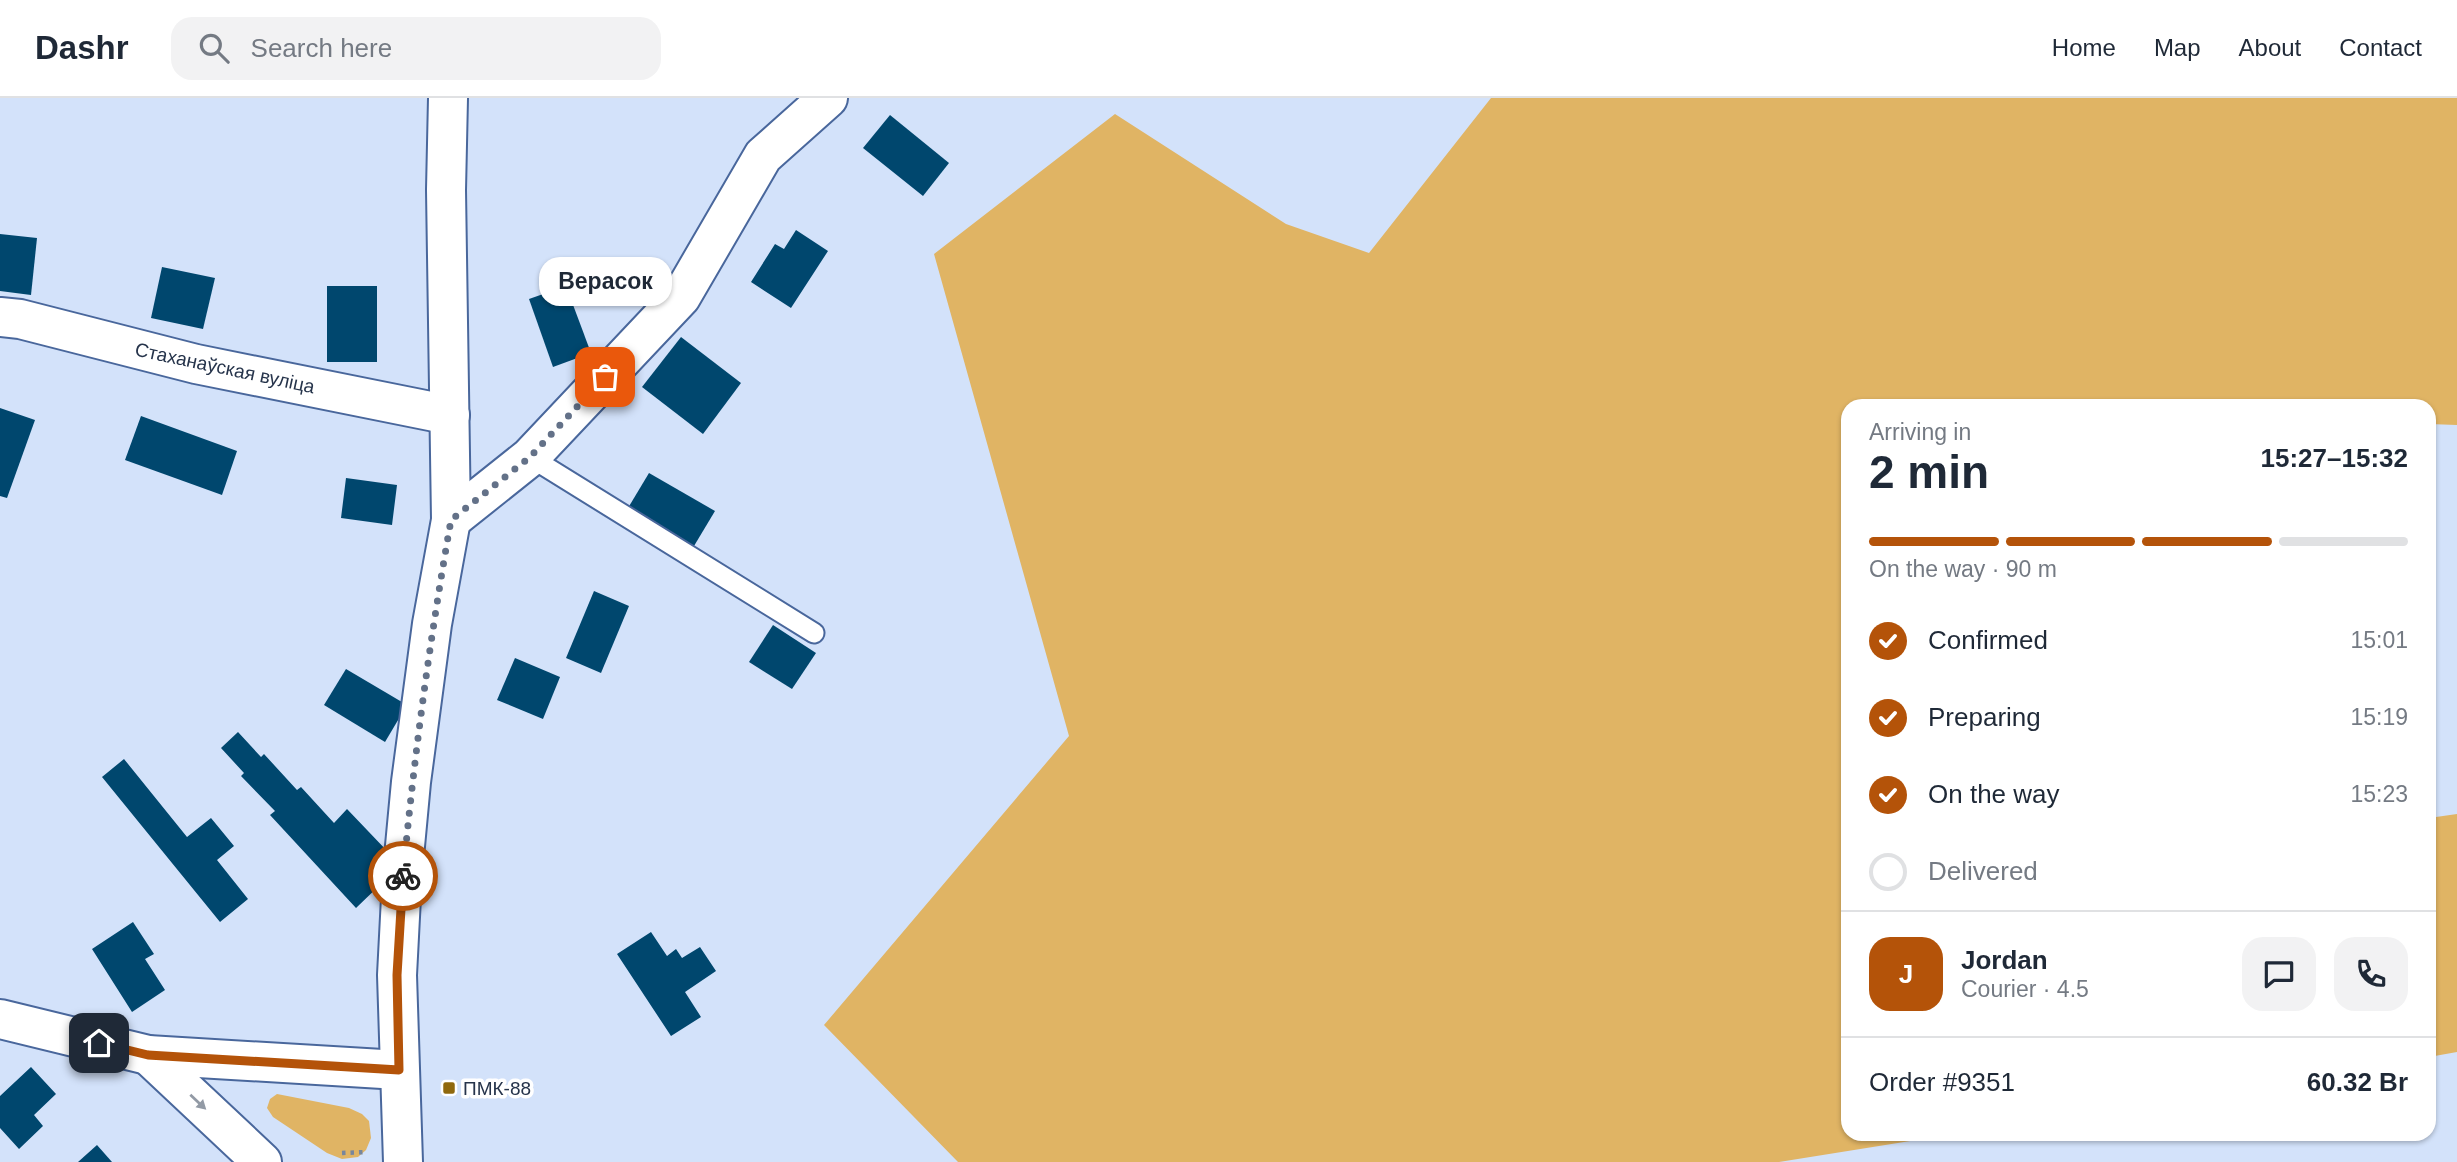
<!DOCTYPE html>
<html lang="en">
<head>
<meta charset="utf-8">
<style>
	body { margin:0; font-family:Helvetica,sans-serif; background:#f2f2f3; color:#1f2937; height:100vh; display:flex; flex-direction:column; font-size:26px; white-space:nowrap }
	* { box-sizing:border-box; margin:0 }
	p { font-size:23px; color:#747a83 }
	.icon { flex:none; width:38px; height:38px; fill:none; stroke:currentColor; stroke-width:2; stroke-linecap:round; stroke-linejoin:round }
	.map { position:relative; flex:1; overflow:hidden }
	.details { position:absolute; left:1841px; top:301px; width:595px; height:742px; display:flex; flex-direction:column; background:#fff; border-radius:21px; box-shadow:0 2px 5px #0004 }
	.details>* { flex:none }
	.pin { position:absolute; display:grid; place-items:center; width:60px; height:60px; color:#fff; margin:-30px; border-radius:14px; box-shadow:0 4px 10px #0006 }
	.courier { position:absolute; display:grid; place-items:center; width:70px; height:70px; margin:-35px; border:5px solid #b45309; border-radius:50%; background:#fff; color:#222; box-shadow:0 2px 9px #0007 }
	.bubble { position:absolute; height:49px; border-radius:21px; background:#fff; box-shadow:0 2px 5px #0004; font-size:23px; font-weight:700; line-height:49px; text-align:center }
	.head em { font-style:normal; font-weight:700 }
	.head div { display:flex; flex-direction:column-reverse }
	.head { display:flex; align-items:center; justify-content:space-between; height:119px; padding:0 28px }
	h1 { font-size:46px; font-weight:700; line-height:52px }
	.bar { display:grid; grid-template-columns:repeat(4,1fr); gap:10px 7px; align-content:center; height:84px; padding:0 28px }
	.bar i { height:9px; border-radius:5px; background:#e0e1e3 }
	.bar .selected { background:#b45309 }
	.bar p { grid-column:span 4 }
	.line { display:flex; align-items:center; gap:18px; padding:0 28px; border-top:2px solid #e0e1e3 }
	.line div { flex:1 }
	.round { display:grid; place-items:center; flex:none; width:74px; height:74px; border-radius:21px; background:#f2f2f3 }
	ol { padding:0 28px; list-style:none }
	li { display:flex; align-items:center; gap:21px; height:77px }
	li p { margin-inline-start:auto }
	li .icon { padding:7px; border-radius:50%; background:#b45309; color:#fff; stroke-width:4 }
	li:last-child { color:#747a83 }
	li i { width:38px; height:38px; border:4px solid #e0e1e3; border-radius:50% }
	header { display:flex; align-items:center; gap:42px; box-sizing:border-box; height:98px; padding:0 35px; background:#fff; border-bottom:2px solid #e0e1e3 }
	header strong { font-size:33px }
	nav { display:flex; gap:38px; margin-inline-start:auto; font-size:24px }
	.search { width:490px; height:63px; background:#f2f2f3; display:flex; align-items:center; gap:18px; box-sizing:border-box; padding:0 24px; border-radius:21px; color:#747a83; font-size:26px }
	.map>svg:first-child { display:block }
</style>
</head>
<body>
<header>
<strong>Dashr</strong>
<div class="search"><svg class="icon" aria-label="search" viewBox="0 0 24 24"><circle cx="10" cy="10" r="6"/><path d="M15 15l6 6"/></svg>Search here</div>
<nav><a>Home</a><a>Map</a><a>About</a><a>Contact</a></nav>
</header>
<div class="map">
<svg width="2457" height="1064" viewBox="0 0 2457 1064">
	<rect width="100%" height="100%" fill="#d3e2fa"/>
	<!-- green -->
	<g fill="#e0b464">
		<polygon points="1491,0 2457,0 2457,327 2429,326 2429,308 1848,308 1848,1036 1954,1036 1779,1064 958,1064 824,927 1069,638 934,156 1115,16 1286,126 1369,155"/>
		<polygon points="2457,716 2457,954 2429,959 2429,720"/>
		<polygon points="277,996 349,1010 362,1016 369,1023 371,1040 366,1052 358,1059 342,1061 327,1055 273,1019 267,1010 270,1001"/>
	</g>
	<!-- building -->
	<g fill="#00476e">
		<polygon points="890,17 949,65 923,98 863,50"/>
		<polygon points="796,132 828,153 791,210 751,184 775,146 784,151"/>
		<polygon points="0,136 37,140 31,197 0,193"/>
		<polygon points="162,169 215,180 203,231 151,220"/>
		<rect x="327" y="188" width="50" height="76"/>
		<polygon points="566,188 591,255 553,269 529,201"/>
		<polygon points="681,239 741,285 703,336 642,289"/>
		<polygon points="0,310 35,322 7,400 0,398"/>
		<polygon points="141,318 237,353 222,397 125,362"/>
		<polygon points="649,375 715,413 694,448 628,410"/>
		<polygon points="346,380 397,387 392,427 341,420"/>
		<polygon points="594,493 629,508 601,575 566,560"/>
		<polygon points="773,527 816,555 792,591 749,564"/>
		<polygon points="515,560 560,579 543,621 497,602"/>
		<polygon points="346,571 407,607 385,644 324,607"/>
		<polygon points="238,634 261,659 264,656 297,692 301,689 334,725 347,711 389,755 370,773 382,785 356,810 270,717 275,713 241,678 244,675 221,650"/>
		<polygon points="124,661 187,739 211,720 234,748 217,762 248,801 220,824 102,679"/>
		<polygon points="133,824 154,856 145,861 165,892 132,914 92,851"/>
		<polygon points="651,834 667,858 676,851 682,860 700,849 716,873 685,894 701,919 671,938 617,856"/>
		<polygon points="31,969 56,996 34,1017 43,1028 19,1051 0,1030 0,998"/>
		<polygon points="97,1047 112,1064 78,1064"/>
	</g>
	<g fill="none" stroke-linecap="round" stroke-linejoin="round">
		<defs>
			<polyline id="service" points="530,359 814,535"/>
			<g id="minor">
				<polyline points="0,219 20,221 196,266 450,317"/>
				<polyline points="451,422 530,359 681,199 763,58 828,0"/>
				<polyline points="0,921 148,957 399,972"/>
				<polyline points="148,957 262,1064"/>
			</g>
			<polyline id="tertiary" points="403,1064 397,877 402,780 411,684 432,526 451,422 446,92 448,0"/>
		</defs>
		<!-- service casing -->
		<use href="#service" stroke="#49679c" stroke-width="23"/>
		<!-- minor casing -->
		<use href="#minor" stroke="#49679c" stroke-width="42"/>
		<!-- tertiary casing -->
		<use href="#tertiary" stroke="#49679c" stroke-width="42"/>
		<!-- path -->
		<polyline stroke="#77869d" stroke-width="4.5" stroke-dasharray="3.5 5" stroke-linecap="butt" points="342,1055 366,1054"/>
		<!-- service -->
		<use href="#service" stroke="#fff" stroke-width="19"/>
		<!-- minor -->
		<use href="#minor" stroke="#fff" stroke-width="38"/>
		<!-- tertiary -->
		<use href="#tertiary" stroke="#fff" stroke-width="38"/>
	</g>
	<!-- one-way arrows -->
	<defs><path id="oneway-solid" d="M-6-.8H1V-3.2L6.5 0L1 3.2V.8H-6Z" transform="scale(1.75)"/></defs>
	<use fill="#929aa5" href="#oneway-solid" transform="translate(198 1004) rotate(43)"/>
	<g fill="none" stroke-linecap="round" stroke-linejoin="round">
		<!-- done -->
		<path stroke="#637188" stroke-width="7" stroke-dasharray="0 12.6" d="M403,778C414,659 430,540 451,422L530,359L605,279"/>
		<!-- route -->
		<polyline stroke="#b45309" stroke-width="9" points="99,945 148,957 399,972 397,877 403,778"/>
	</g>
	<!-- markers -->
	<rect fill="#8f680d" stroke="#fff" stroke-width="2.5" x="442" y="983" width="14" height="14" rx="3.5"/>
	<g text-anchor="middle" dominant-baseline="central" stroke-width="7" stroke-linejoin="round" paint-order="stroke">
		<!-- street labels -->
		<g font-size="19" fill="#26344b" stroke="#fff">
			<text transform="translate(225 270) rotate(12)">Стаханаўская вуліца</text>
		</g>
		<!-- poi labels -->
		<g font-size="19" fill="#26344b" stroke="#fff" text-anchor="start">
			<text x="463" y="990">ПМК-88</text>
		</g>
	</g>
</svg>
<div class="pin" style="left:605px;top:279px;background:#ea580c"><svg class="icon" aria-label="bag" viewBox="0 0 24 24"><path d="M5 8h14l-1 12H6zM9 8a3 3 0 0 1 6 0"/></svg></div>
<div class="pin" style="left:99px;top:945px;background:#1f2937"><svg class="icon" aria-label="home" viewBox="0 0 24 24"><path d="M3 11l9-7 9 7M6 9v11h12V9"/></svg></div>
<div class="courier" style="left:403px;top:778px"><svg class="icon" aria-label="bike" viewBox="0 0 24 24"><circle cx="6" cy="16" r="4"/><circle cx="18" cy="16" r="4"/><path d="M6 16l4-8h5l3 8M10 8l3 8H6M13 5h3"/></svg></div>
<div class="bubble" style="left:539px;top:159px;width:133px">Верасок</div>
<section class="details">
<div class="head"><div><h1>2 min</h1><p>Arriving in</p></div><em>15:27–15:32</em></div>
<div class="bar"><i class="selected"></i><i class="selected"></i><i class="selected"></i><i></i><p>On the way · 90 m</p></div>
<ol>
<li><svg class="icon" aria-label="check" viewBox="0 0 24 24"><path d="M5 12l5 5 9-10"/></svg>Confirmed<p>15:01</p></li>
<li><svg class="icon" aria-label="check" viewBox="0 0 24 24"><path d="M5 12l5 5 9-10"/></svg>Preparing<p>15:19</p></li>
<li><svg class="icon" aria-label="check" viewBox="0 0 24 24"><path d="M5 12l5 5 9-10"/></svg>On the way<p>15:23</p></li>
<li><i></i>Delivered</li>
</ol>
<div class="line" style="height:126px"><b class="round" style="background:#b45309;color:#fff">J</b><div><b>Jordan</b><p>Courier · 4.5</p></div><a class="round"><svg class="icon" aria-label="chat" viewBox="0 0 24 24"><path d="M4 5h16v11H9l-5 4z"/></svg></a><a class="round"><svg class="icon" aria-label="phone" viewBox="0 0 24 24"><path d="M5 4h4l2 5-3 2q2 4 5 5l2-3 5 2v4C11 20 4 13 5 4z"/></svg></a></div>
<div class="line" style="height:91px"><div>Order #9351</div><b>60.32 Br</b></div>
</section>
</div>
</body>
</html>
